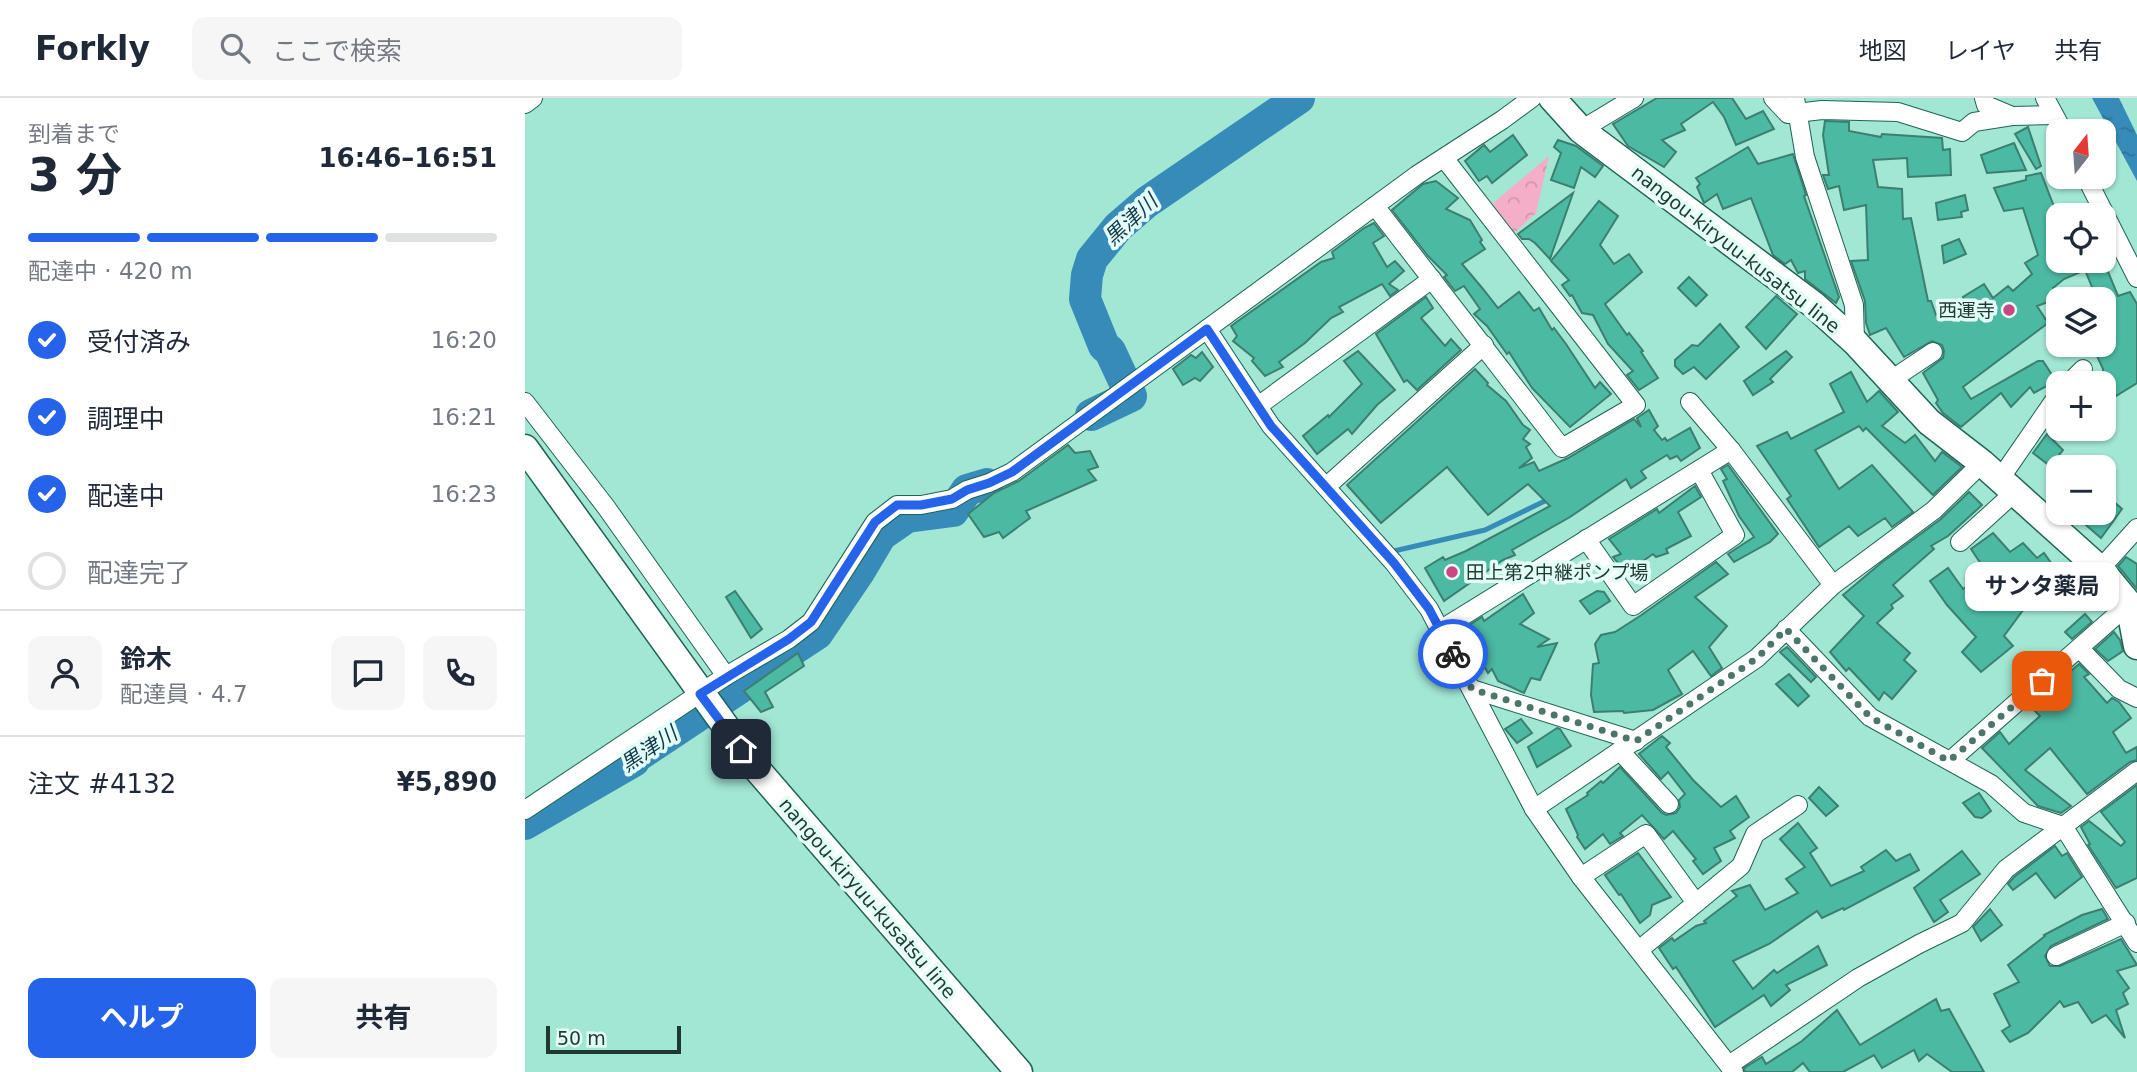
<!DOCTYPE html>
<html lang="ja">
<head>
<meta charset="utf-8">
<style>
	body { margin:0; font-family:"DejaVu Sans","Noto Sans JP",sans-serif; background:#f6f6f7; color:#1f2937; height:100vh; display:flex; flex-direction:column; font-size:26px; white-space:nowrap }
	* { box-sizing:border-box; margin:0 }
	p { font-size:23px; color:#747a83 }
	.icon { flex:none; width:38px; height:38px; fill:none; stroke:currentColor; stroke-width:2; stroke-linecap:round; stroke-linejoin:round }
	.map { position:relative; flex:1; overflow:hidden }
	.side { display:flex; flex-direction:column; background:#fff; width:525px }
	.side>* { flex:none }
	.needle { width:46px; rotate:17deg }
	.fabs { position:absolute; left:1521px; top:21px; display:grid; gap:14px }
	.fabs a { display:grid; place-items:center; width:70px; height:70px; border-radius:14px; background:#fff; box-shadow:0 2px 5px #0004; font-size:35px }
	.scale { position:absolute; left:21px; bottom:18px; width:135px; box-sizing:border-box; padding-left:7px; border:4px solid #1d3932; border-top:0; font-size:19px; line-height:24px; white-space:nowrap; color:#1d3932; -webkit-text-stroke:5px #e3fef6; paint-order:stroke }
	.pin { position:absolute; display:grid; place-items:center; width:60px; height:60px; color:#fff; margin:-30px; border-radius:14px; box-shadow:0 4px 10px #0006 }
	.courier { position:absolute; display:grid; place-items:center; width:70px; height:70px; margin:-35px; border:5px solid #2563eb; border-radius:50%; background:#fff; color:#222; box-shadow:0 2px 9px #0007 }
	.bubble { position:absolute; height:49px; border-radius:14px; background:#fff; box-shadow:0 2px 5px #0004; font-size:23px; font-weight:700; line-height:49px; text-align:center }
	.headline em { font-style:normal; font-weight:700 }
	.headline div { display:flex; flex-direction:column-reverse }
	.headline { display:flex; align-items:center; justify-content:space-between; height:119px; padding:0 28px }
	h1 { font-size:46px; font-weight:700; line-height:52px }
	.bar { display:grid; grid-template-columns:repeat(4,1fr); gap:10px 7px; align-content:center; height:84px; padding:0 28px }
	.bar i { height:9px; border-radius:5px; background:#e0e1e3 }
	.bar .active { background:#2563eb }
	.bar p { grid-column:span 4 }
	.line { display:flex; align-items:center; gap:18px; padding:0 28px; border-top:2px solid #e0e1e3 }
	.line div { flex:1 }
	.round { display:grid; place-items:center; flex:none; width:74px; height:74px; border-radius:14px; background:#f6f6f7 }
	ol { padding:0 28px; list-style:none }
	li { display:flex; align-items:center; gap:21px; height:77px }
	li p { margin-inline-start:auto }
	li .icon { padding:7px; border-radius:50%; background:#2563eb; color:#fff; stroke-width:4 }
	li:last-child { color:#747a83 }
	li i { width:38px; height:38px; border:4px solid #e0e1e3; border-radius:50% }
	.primary-button { display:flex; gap:14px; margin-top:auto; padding:14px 28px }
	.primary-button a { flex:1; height:80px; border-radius:14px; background:#2563eb; color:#fff; font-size:28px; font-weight:700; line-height:80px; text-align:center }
	.primary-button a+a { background:#f6f6f7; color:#1f2937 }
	header { display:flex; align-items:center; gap:42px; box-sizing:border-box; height:98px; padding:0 35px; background:#fff; border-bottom:2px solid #e0e1e3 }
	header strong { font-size:33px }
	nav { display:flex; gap:38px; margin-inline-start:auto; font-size:24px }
	.search { width:490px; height:63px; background:#f6f6f7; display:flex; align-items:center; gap:18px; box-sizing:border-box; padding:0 24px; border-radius:14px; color:#747a83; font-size:26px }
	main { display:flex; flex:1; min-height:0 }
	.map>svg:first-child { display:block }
</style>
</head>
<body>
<header>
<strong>Forkly</strong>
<div class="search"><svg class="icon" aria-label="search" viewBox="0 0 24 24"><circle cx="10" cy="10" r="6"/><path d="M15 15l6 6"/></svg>ここで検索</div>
<nav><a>地図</a><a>レイヤ</a><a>共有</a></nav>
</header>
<main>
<section class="side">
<div class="headline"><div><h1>3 分</h1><p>到着まで</p></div><em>16:46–16:51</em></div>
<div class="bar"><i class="active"></i><i class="active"></i><i class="active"></i><i></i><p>配達中 · 420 m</p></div>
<ol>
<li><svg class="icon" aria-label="check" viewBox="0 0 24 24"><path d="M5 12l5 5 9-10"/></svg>受付済み<p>16:20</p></li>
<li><svg class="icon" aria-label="check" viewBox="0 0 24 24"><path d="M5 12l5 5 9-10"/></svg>調理中<p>16:21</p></li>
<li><svg class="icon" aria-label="check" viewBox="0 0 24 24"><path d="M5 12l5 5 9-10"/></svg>配達中<p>16:23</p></li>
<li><i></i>配達完了</li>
</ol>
<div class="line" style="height:126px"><a class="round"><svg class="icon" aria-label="person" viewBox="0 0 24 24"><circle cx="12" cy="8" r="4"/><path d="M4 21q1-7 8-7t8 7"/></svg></a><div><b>鈴木</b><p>配達員 · 4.7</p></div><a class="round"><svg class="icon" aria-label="chat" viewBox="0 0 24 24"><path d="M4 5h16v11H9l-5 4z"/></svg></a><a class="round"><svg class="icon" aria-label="phone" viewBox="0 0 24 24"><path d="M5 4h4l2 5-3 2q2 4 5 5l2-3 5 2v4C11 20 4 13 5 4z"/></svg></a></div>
<div class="line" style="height:91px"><div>注文 #4132</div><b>¥5,890</b></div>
<div class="primary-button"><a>ヘルプ</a><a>共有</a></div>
</section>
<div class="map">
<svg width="1612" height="974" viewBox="0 0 1612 974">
	<defs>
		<pattern id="park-crowns" width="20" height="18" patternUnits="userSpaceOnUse" patternTransform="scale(1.75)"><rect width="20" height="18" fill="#f5aec7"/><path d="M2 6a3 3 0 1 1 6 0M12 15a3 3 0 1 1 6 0" fill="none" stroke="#d296ab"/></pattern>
		<pattern id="water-ripples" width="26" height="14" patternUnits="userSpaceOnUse" patternTransform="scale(1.75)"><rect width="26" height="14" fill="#378bb9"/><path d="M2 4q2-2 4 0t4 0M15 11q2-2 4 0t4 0" fill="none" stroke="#2e7397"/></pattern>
	</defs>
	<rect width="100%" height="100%" fill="#a2e6d4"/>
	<!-- park -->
	<polygon fill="url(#park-crowns)" points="1024,58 1011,115 987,137 967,106"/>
	<!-- water -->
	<polygon fill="url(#water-ripples)" points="1567,0 1594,0 1612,37 1612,83"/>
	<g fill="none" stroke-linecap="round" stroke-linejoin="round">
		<!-- stream -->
		<polyline stroke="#378bb9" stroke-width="5" points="869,453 960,432 1024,401"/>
		<!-- river -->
		<g stroke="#378bb9" stroke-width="32">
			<polyline points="566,317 606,298 585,253 579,248 560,201 562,177 567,161 593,129 622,104 774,0"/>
			<polyline points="0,726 109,663 108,661 255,563 254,561 292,536 334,474 356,437 382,419 428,413 442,392 462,386"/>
		</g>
	</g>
	<!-- building -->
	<g fill="#4cb9a2" stroke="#3c7f70" stroke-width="2">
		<polygon points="1132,0 1207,0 1221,21 1238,13 1249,31 1211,47 1199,19 1188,4 1156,26 1160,32 1137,42 1151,54 1139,69 1103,48 1088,26"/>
		<polygon points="1300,23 1324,24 1324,33 1356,39 1357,36 1417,40 1418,52 1425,51 1426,77 1383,79 1382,60 1348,62 1353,89 1377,91 1378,121 1386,120 1403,203 1406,203 1411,217 1439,202 1438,199 1459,186 1468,200 1483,188 1488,193 1507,176 1500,165 1513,157 1498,110 1479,113 1469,90 1501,82 1501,78 1516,75 1533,119 1533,136 1522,140 1529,163 1580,163 1579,164 1593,198 1605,194 1612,206 1612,285 1578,306 1578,271 1567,247 1578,247 1578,201 1572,201 1560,172 1539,181 1528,190 1534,200 1512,208 1523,225 1438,289 1446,301 1513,263 1518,263 1531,283 1509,295 1505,289 1486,309 1476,295 1436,329 1418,315 1411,305 1413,302 1398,275 1418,260 1419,253 1417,247 1407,243 1379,259 1361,230 1345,237 1341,225 1340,203 1326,163 1343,162 1341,107 1319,112 1314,88 1303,91 1298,77 1304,77 1298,37"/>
		<polygon points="1503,29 1516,68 1511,71 1490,36"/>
		<polygon points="988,37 1002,57 967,85 962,78 954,83 940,63 959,47 965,54"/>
		<polygon points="1033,42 1051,48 1078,68 1070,79 1056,69 1049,90 1026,82 1036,55 1029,49"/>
		<polygon points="1489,45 1501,72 1462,75 1456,57"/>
		<polygon points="1223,49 1233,66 1268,56 1281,97 1279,98 1314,199 1311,205 1280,181 1280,173 1273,175 1266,162 1260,166 1248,157 1226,100 1198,111 1192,96 1179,105 1172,89 1175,86 1171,80"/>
		<polygon points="911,83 933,100 921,111 945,122 957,142 955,144 960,151 937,166 958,191 973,210 994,194 1009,213 1014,210 1027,232 1029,230 1041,246 1070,290 1075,284 1086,296 1045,329 1007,290 984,254 982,256 962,228 949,216 955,211 939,188 930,193 919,179 922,177 903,158 867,112 898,86"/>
		<polygon points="1048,95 1025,161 1010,145 1004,141 997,141 993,136"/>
		<polygon points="1440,97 1443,112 1436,114 1437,119 1413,122 1411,105"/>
		<polygon points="1074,103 1093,118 1075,147 1089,166 1104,156 1117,174 1080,206 1102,237 1104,235 1118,253 1116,254 1133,280 1114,292 1102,277 1108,273 1083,246 1068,217 1057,215 1047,197 1045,198 1037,187 1044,182 1026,163"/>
		<polygon points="849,125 859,138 848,145 862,169 870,163 879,173 864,186 873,192 865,198 857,186 814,209 818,214 806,220 780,245 754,264 758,269 740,278 727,263 729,260 708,243 712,238 706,228 796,164 809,160 807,154 839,130"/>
		<polygon points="1434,141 1441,156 1419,165 1417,148"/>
		<polygon points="1164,179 1182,197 1171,208 1153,190"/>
		<polygon points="1251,198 1272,216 1241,251 1221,229"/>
		<polygon points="901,199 908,210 896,220 920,248 926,241 936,252 892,292 882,282 879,284 851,236"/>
		<polygon points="1195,226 1214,249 1181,281 1169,269 1158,276 1150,268 1150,262 1167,247 1173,248"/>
		<polygon points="833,253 870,292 852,307 827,336 823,331 792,356 778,338 803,317 804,319 837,286 819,263"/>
		<polygon points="1261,253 1267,259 1245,281 1248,284 1228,297 1219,283"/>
		<polygon points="677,254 688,269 675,283 670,280 658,287 648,271 666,257 671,260"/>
		<polygon points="950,271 963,285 962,287 981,303 998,327 1005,332 998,341 1005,346 1001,349 1007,360 994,370 1009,364 1014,373 1043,360 1109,321 1116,329 1112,320 1124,312 1133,328 1129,332 1137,342 1140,340 1142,343 1165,330 1175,350 1156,363 1152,358 1145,361 1142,357 1116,373 1121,380 1106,390 1101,381 1045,419 987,452 990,457 978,462 919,503 900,470 918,459 920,462 941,453 1025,408 1003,386 963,417 922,369 856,425 822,387"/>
		<polygon points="1326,274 1342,304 1354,293 1373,314 1357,328 1380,345 1390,337 1410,363 1417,354 1437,369 1408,397 1341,330 1338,333 1334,328 1290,352 1314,391 1347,367 1388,414 1367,429 1360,420 1333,438 1324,428 1294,449 1262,401 1266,398 1232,348 1262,334 1266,341 1319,314 1305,286"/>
		<polygon points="1522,336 1538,352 1525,368 1508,355"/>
		<polygon points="543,347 550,355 565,353 573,369 563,372 571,382 501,413 505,420 478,440 474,434 459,439 443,416 469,395 494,383"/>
		<polygon points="1203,367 1253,436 1245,444 1209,464 1203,456 1229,439 1214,418 1198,383 1202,381 1196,371"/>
		<polygon points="1170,388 1176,399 1153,414 1166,438 1141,451 1143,455 1131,459 1128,456 1101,475 1088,459 1096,456 1084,441 1132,411 1134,415"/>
		<polygon points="1444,394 1457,407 1423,438 1406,448 1409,451 1368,487 1378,498 1366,507 1368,510 1352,525 1385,555 1379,562 1391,573 1367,601 1359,594 1354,602 1324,570 1321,573 1305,554 1339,518 1318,497 1356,465 1416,421"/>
		<polygon points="1578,394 1597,411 1576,440 1547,415 1578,415"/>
		<polygon points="1468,435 1485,454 1498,445 1512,460 1519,455 1536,479 1518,493 1521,498 1511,504 1507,500 1479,538 1488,548 1456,574 1437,554 1451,539 1422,507 1405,483 1423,470 1438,491 1462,475 1446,451"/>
		<polygon points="1601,459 1612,466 1612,491 1593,468"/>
		<polygon points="1191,464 1203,476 1170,499 1202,528 1184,549 1197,570 1186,578 1168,553 1143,572 1157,596 1128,612 1099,615 1098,613 1069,614 1066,597 1068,566 1074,565 1070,546 1076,537 1090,534 1115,518"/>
		<polygon points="210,493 237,531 226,540 201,499"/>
		<polygon points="1072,493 1079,494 1085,503 1065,516 1055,503"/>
		<polygon points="998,496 1009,515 995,526 1024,541 1012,549 1032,545 1015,582 1006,580 999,595 973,583 967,571 963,575 938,531 957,519 959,523"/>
		<polygon points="1560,516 1567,524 1547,541 1540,534"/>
		<polygon points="1589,534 1595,542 1598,553 1583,563 1570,551"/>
		<polygon points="1262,549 1291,579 1286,584 1255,554"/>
		<polygon points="273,555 279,568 240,594 248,609 236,614 219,593"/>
		<polygon points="1554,566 1564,576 1559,579 1582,605 1587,600 1594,604 1606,620 1588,634 1601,655 1612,649 1612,662 1605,664 1562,696 1525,650 1500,672 1546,708 1536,715 1513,708 1457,650 1475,634 1484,646 1515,618 1506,609 1509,605"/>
		<polygon points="1264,576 1284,598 1273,608 1251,586"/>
		<polygon points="996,621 1007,635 992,645 980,631"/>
		<polygon points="1032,630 1035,631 1046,648 1012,669 1003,649"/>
		<polygon points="1137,638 1145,645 1141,649 1168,682 1196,709 1211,698 1224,719 1205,733 1210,740 1189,750 1196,763 1178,776 1168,763 1171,761 1148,733 1139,741 1117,717 1095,735 1098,738 1085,746 1078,736 1060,751 1052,739 1053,737 1041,711 1063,697 1062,695 1076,683 1078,685 1095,669 1136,714 1141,717 1151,715 1155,709 1154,702 1160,696 1143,674 1136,681 1114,656"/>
		<polygon points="1612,687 1612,780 1591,790 1563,747 1565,746 1556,729 1564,723 1596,748 1600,744 1576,714"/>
		<polygon points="1294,689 1313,708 1301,718 1284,700"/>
		<polygon points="1454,695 1466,713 1457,720 1450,719 1438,705"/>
		<polygon points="1273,725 1292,750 1285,755 1306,788 1339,773 1336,769 1361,752 1371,763 1385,756 1394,772 1319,812 1318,810 1297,820 1292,813 1244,846 1208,863 1228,891 1249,872 1252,875 1293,848 1302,867 1261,887 1265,892 1246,908 1239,897 1190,929 1151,869 1148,871 1134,850 1147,840 1149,843 1171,828 1181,825 1179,823 1212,798 1207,793 1225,787 1240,812 1273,795 1261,781 1280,769 1255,741"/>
		<polygon points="1530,748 1537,758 1542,755 1557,779 1530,800 1511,775 1488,792 1483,786 1489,779"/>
		<polygon points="1437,753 1455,776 1415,802 1423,814 1409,824 1389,790"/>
		<polygon points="1113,755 1146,799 1127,807 1125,817 1115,825 1096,796 1094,797 1080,777"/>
		<polygon points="1465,811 1477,827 1456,843 1448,829"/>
		<polygon points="1577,811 1583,821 1526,848 1520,858 1525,868 1535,868 1596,841 1612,867 1592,873 1604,890 1598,895 1603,906 1591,912 1600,940 1581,917 1567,925 1553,904 1539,909 1535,903 1503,935 1485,944 1477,933 1485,928 1469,896 1494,884 1483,867 1520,838 1519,837 1557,817"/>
		<polygon points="1411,901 1416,913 1424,911 1459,974 1427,974 1402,956 1394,963 1389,952 1357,970 1349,957 1318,974 1285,974 1278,965 1267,974 1220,974 1219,970 1237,959 1241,966 1277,943 1312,912 1335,947"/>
	</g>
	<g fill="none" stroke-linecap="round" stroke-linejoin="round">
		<defs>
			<g id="minor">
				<polyline points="1248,0 1263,16 1297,12 1373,14 1437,34 1449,24 1487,18 1529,17"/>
				<polyline points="1270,0 1280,59 1329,207 1330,244"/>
				<polyline points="1459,0 1461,7 1487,18"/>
				<polyline points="1520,0 1538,33"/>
				<polyline points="0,6 8,0"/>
				<polyline points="1056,32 1109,0"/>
				<polyline points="1561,79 1612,180"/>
				<polyline points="850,108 1037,350 1111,307 919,60"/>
				<polyline points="682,231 746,328 869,465 904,511 1009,711 1056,779 1209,974"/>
				<polyline points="1366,282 1408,254"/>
				<polyline points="1544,285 1558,271"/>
				<polyline points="0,304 81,409 201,578"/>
				<polyline points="733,308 907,181"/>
				<polyline points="1206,352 1308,487"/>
				<polyline points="1475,381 1533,297"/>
				<polyline points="802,388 959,247"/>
				<polyline points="1061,441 1108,508 1210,437 1174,372"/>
				<polyline points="1435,444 1490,394"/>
				<polyline points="1575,471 1612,430"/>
				<polyline points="1261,531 1345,619 1466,686 1499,715 1538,728 1612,845"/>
				<polyline points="915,532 1206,352 1165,304"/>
				<polyline points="1555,551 1594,591 1612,600"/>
				<polyline points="947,591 1111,643"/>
				<polyline points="1095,653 1144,706"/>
				<polyline points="1425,663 1604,506"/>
				<polyline points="1009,711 1232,560 1308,487 1409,412 1457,365"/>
				<polyline points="0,712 201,578 264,541 286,524 350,424 372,407 396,407 427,401 442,392 464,385 487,374 892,77 977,22 1007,0"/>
				<polyline points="1056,779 1121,736 1171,805"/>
				<polyline points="1114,852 1216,768 1230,736 1273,707"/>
				<polyline points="1531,858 1601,825"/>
				<polyline points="1204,967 1333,880 1394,846 1437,825 1481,771 1612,673"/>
			</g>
			<g id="secondary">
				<polyline points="1027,0 1056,32 1289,207 1330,244 1404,324 1457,365 1575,471 1604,506 1612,548"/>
				<polyline points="0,350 230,669 494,974"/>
			</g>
		</defs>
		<!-- minor casing -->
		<use href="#minor" stroke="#1d6455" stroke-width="20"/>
		<!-- secondary casing -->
		<use href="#secondary" stroke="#1d6455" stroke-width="29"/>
		<!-- minor -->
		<use href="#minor" stroke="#fff" stroke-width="18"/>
		<!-- secondary -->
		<use href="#secondary" stroke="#fff" stroke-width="26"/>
	</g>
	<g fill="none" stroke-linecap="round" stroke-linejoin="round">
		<!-- done -->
		<polyline stroke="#4c766b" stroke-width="7" stroke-dasharray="0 12.6" points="928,556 947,591 1111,643 1232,560 1261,531 1345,619 1424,663 1517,583"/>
		<!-- route -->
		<polyline stroke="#2563eb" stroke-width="9" points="216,651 175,596 264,541 286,524 350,424 372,407 396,407 427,401 442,392 464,385 487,374 682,231 746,328 869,465 904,511 928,556"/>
	</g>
	<!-- markers -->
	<g fill="#cd4582" stroke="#e3fef6" stroke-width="2.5">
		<circle cx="1484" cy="212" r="7"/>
		<circle cx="927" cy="474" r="7"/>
	</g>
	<g text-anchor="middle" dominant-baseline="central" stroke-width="7" stroke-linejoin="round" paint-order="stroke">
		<!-- street labels -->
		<g font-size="19" fill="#1d3932" stroke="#e3fef6">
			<text transform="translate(1211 151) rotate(38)">nangou-kiryuu-kusatsu line</text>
			<text transform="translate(343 800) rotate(49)">nangou-kiryuu-kusatsu line</text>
		</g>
		<!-- poi labels -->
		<g font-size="19" fill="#1d3932" stroke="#e3fef6" text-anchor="end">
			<text x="1470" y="212">西運寺</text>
			<text x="941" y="474" text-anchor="start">田上第2中継ポンプ場</text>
		</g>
		<!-- water labels -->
		<g font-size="21" font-style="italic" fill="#14384c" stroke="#e3fef6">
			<text transform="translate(606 122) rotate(-43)">黒津川</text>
			<text transform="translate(124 651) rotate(-34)">黒津川</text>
		</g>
	</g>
</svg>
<div class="fabs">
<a><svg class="needle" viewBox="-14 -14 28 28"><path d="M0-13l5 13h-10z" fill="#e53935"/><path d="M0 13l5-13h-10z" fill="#747a83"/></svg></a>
<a><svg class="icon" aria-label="locate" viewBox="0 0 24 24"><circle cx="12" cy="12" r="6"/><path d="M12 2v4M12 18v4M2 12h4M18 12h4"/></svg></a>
<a><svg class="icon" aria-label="layers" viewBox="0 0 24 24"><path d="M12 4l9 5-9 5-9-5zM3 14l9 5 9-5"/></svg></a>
<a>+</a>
<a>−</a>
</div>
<div class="scale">50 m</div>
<div class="pin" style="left:1517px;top:583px;background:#ea580c"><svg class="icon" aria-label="bag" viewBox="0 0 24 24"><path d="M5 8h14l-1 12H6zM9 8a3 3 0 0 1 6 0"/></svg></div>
<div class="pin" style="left:216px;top:651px;background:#1f2937"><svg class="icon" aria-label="home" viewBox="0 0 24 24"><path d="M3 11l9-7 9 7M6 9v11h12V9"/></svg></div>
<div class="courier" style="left:928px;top:556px"><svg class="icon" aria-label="bike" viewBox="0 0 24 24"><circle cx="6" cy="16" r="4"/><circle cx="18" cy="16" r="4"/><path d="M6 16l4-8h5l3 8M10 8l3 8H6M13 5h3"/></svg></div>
<div class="bubble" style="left:1440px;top:464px;width:154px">サンタ薬局</div>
</div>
</main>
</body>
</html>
